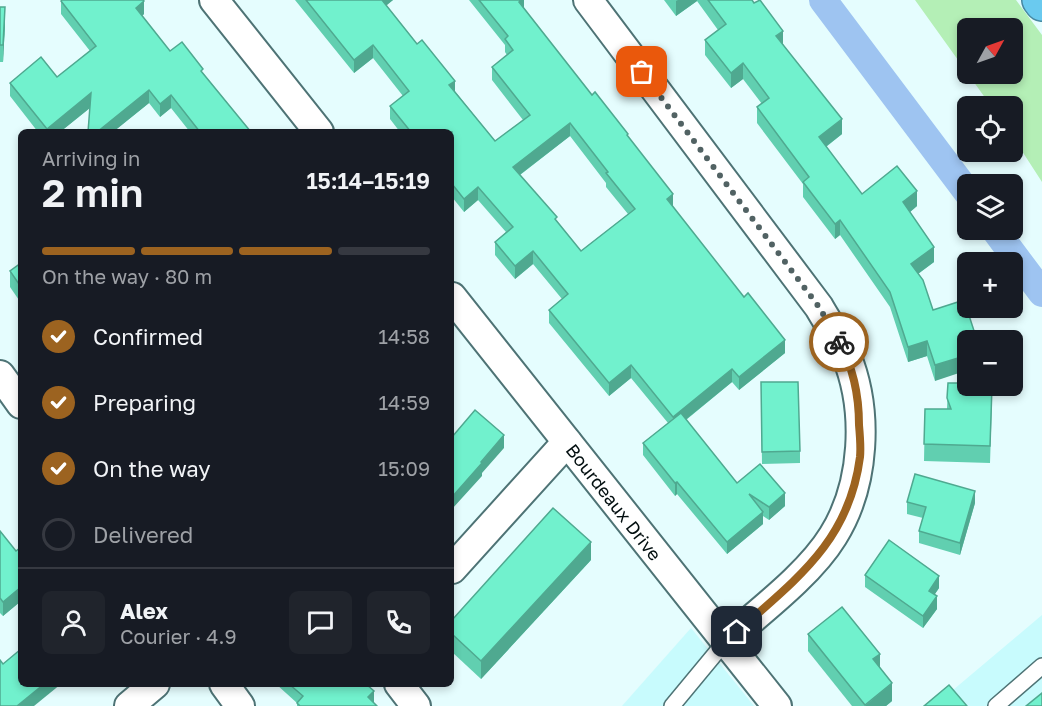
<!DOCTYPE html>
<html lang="en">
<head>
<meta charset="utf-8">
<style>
	body { margin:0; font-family:"Golos Text",sans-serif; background:#20242c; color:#f1f3f6; height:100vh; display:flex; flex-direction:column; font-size:22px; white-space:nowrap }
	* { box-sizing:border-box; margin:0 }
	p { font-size:20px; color:#9ea1a6 }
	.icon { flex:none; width:33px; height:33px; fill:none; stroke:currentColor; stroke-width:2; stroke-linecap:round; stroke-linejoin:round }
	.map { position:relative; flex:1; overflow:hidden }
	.drawer { position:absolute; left:18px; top:129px; width:436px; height:558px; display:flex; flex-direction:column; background:#171b24; border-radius:9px; box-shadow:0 3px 9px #0003 }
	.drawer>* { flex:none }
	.needle { width:39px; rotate:50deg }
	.tools { position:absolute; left:957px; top:18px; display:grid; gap:12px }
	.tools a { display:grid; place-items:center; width:66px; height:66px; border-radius:9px; background:#171b24; box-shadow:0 3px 9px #0003; font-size:30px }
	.pin { position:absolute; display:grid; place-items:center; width:51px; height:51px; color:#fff; margin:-26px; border-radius:12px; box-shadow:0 3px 9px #0006 }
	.courier { position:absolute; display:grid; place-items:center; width:60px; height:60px; margin:-30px; border:4px solid #9c6320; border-radius:50%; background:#fff; color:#222; box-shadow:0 2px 8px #0007 }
	.head em { font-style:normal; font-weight:600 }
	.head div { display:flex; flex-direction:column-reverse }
	.head { display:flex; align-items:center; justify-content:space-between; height:102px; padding:0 24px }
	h1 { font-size:39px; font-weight:600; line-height:45px }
	.bar { display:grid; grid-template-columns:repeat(4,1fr); gap:9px 6px; align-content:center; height:72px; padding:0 24px }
	.bar i { height:8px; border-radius:4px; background:#363941 }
	.bar .active { background:#9c6320 }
	.bar p { grid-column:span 4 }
	.line { display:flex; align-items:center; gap:15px; padding:0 24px; border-top:2px solid #363941 }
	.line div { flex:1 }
	.round { display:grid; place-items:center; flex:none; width:63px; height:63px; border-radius:9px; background:#20242c }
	ol { padding:0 24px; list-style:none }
	li { display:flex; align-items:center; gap:18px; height:66px }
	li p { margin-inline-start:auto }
	li .icon { padding:6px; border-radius:50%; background:#9c6320; color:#fff; stroke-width:4 }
	li:last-child { color:#9ea1a6 }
	li i { width:33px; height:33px; border:3px solid #363941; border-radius:50% }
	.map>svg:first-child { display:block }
</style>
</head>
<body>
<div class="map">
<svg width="1042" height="706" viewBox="0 0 1042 706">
	<rect width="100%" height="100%" fill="#e5fdfe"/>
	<!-- built -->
	<g fill="#c8fbfd">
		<polygon points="1042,615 1042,706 934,706"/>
		<polygon points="691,628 754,706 622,706"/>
	</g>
	<!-- green -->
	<path fill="#b4efb6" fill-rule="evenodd" d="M915,0H1016L1042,35V182L1013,137L1012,106H991ZM968,28H1012V74H968Z"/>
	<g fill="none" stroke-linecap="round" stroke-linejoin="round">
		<!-- canal -->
		<g stroke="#9ec4f1" stroke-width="28">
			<polyline points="823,0 968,193"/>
			<polyline points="995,230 1042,293"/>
		</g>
		<defs>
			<g id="service">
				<polyline points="672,706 725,642"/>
				<polyline points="996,706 1042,666"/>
			</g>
			<g id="minor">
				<polyline points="214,0 319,132"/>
				<path d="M588,0L819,307C828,323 839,338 846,355C869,411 865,485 833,536C809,575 759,612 725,642"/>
				<polyline points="452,297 777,706"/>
				<polyline points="0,375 21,404"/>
				<polyline points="452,569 567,442"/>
				<polyline points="224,684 240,706"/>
				<polyline points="399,684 416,706"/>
				<polyline points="129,706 155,684"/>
			</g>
			<polyline id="motorway" points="1039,0 1042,4"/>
		</defs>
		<!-- service casing -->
		<use href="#service" stroke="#4e7375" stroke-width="18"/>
		<!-- minor casing -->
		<use href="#minor" stroke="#4e7375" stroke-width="32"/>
		<!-- motorway casing -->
		<use href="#motorway" stroke="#4688a1" stroke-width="36"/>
		<!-- service -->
		<use href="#service" stroke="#fff" stroke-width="15"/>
		<!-- minor -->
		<use href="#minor" stroke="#fff" stroke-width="28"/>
		<!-- motorway -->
		<use href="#motorway" stroke="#6acaef" stroke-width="33"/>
	</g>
	<!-- wall -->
	<g fill="#61cfb0" fill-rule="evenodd">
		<polygon points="61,0 143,0 144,14 142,16 170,51 203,73 251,132 190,132 171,108 160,117 149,103 113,132 88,132 90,108 60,132 38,132 10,96 10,83 57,77 90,51 61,14"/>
		<path d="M295,0H393L386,5L495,141L523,120L492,80V67L507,55L505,52V45L469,0H524V9L592,95L628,137L673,207L785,353L739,390L732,382L686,420L737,483L785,506L769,520L763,516V524L727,554L677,494L675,496L643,455V443L668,423L631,378L609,396L549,323V310L562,299L533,264L515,279L495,255V242L506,232L478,200L464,212L452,197V132H400L390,119V106L403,96L373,58L354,73ZM570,136L606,183V187L628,214L581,251L520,175Z"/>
		<polygon points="664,0 752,0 783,44 842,134 826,147 862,194 917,206 910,212 934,262 918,274 933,310 964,300 935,381 927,356 908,362 890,307 840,235 835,239 803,197 803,184 757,123 757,107 762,104 743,79 731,88 705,55 705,40 718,30 697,1 676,16"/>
		<polygon points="0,7 5,24 3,62 0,62"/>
		<polygon points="21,263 21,303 10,287 10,271"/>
		<polygon points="761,382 800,451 800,463 762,464"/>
		<polygon points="948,383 992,402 990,463 924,461 925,409 947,409"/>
		<polygon points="907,502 975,503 960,555 919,543 919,531 923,518 907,514"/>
		<polygon points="0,531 16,551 21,547 21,601 3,616 0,613"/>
		<polygon points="591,560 481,679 452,652 452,620"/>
		<polygon points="865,575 939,588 934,595 937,609 923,628 865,587"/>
		<polygon points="808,634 880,668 892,701 886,706 852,706 808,651"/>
		<polygon points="276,684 366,684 374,703 377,706 297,706 297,703"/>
	</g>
	<!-- shaded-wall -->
	<g fill="#4fa990">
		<polygon points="380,0 393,0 380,11"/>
		<polygon points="521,0 524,0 524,11 519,2"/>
		<polygon points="678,0 697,0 697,1 676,16 676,1"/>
		<polygon points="144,1 144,14 136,21 136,8"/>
		<polygon points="5,7 5,24 3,62 3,45"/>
		<polygon points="783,31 783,46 776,36"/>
		<polygon points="373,45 373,58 354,73 354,60"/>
		<polygon points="743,63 743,79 731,88 731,73"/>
		<polygon points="455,81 455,94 449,85"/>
		<polygon points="149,90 149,103 113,132 97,132"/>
		<polygon points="91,93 91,107 60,132 47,132 47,129"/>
		<polygon points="171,95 171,108 160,117 160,104"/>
		<polygon points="842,119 842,134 819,152 819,137"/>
		<polygon points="570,123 570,136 513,180 513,167"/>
		<polygon points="478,187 478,200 464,212 464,199"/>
		<polygon points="917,191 917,206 903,218 903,202"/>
		<polygon points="673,194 673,207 667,199"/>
		<polygon points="840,220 840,235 835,239 835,224"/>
		<polygon points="934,247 934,262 911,279 911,264"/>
		<polygon points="533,251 533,264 515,279 515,266"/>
		<polygon points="785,340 785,353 739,390 739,377"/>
		<polygon points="927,341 927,356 908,362 908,347"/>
		<polygon points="968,355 968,370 935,381 935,365"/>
		<polygon points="631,365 631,378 609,396 609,383"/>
		<polygon points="732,369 732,382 673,430 673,417"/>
		<polygon points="454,385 454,403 452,405 452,387"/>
		<polygon points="504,435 504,448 482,473 482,476 452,509 452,497"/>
		<polygon points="677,482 677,494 675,496 675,483"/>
		<polygon points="975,491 975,503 960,555 960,543"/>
		<polygon points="785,493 785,506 769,520 769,507"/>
		<polygon points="763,512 763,524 727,554 727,542"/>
		<polygon points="591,542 591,560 481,679 481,661"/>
		<polygon points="939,576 939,588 929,603 929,591"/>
		<polygon points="21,587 21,601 3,616 3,602"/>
		<polygon points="937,596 937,609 923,628 923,616"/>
		<polygon points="880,654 880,672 873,659"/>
		<polygon points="892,683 892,701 886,706 865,706"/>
		<polygon points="44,684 61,684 34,706 17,706"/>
		<polygon points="374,691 374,703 368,697"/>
	</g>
	<!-- building -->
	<g fill="#71f1cd" stroke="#4fa990" stroke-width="1.5" fill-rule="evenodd">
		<polygon points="62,0 143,0 144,1 136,8 170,51 182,42 203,69 201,71 251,132 200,132 171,95 160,104 149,90 97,132 88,132 91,93 47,129 10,83 41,57 57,77 96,46 61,1"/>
		<path d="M306,0H382L417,44L422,40L455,81L449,85L495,141L530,115L492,67L513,50L505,39L508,36L479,0H521L519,2L592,95L595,92L628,134L627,135L673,194L667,199L744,297L748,293L785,340L739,377L732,369L673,417L631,365L609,383L549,310L568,294L533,251L515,266L495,242L513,227L478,187L464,199L452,184V132H411L390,106L409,91L373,45L354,60ZM570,123L608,172L606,173L635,209L581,251L555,219L557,217L513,167Z"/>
		<polygon points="708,0 752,0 754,3 760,0 783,31 776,36 842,119 819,137 862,194 897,166 917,191 903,202 934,247 911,264 923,280 933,310 964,300 977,340 968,340 968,355 935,365 927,341 908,347 890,292 840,220 835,224 803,182 809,177 757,107 769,98 743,63 731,73 705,40 726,24"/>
		<polygon points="0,7 5,7 3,45 0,45"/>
		<polygon points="21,263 21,287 10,271"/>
		<polygon points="761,382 798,382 800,451 762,452"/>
		<polygon points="948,383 968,383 968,386 992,386 990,446 924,444 925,409 951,409 947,398"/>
		<polygon points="475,410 504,435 481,462 482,463 452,497 452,437"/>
		<polygon points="681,413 737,483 760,464 785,493 769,507 749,494 763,512 727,542 677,482 675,483 643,443"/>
		<polygon points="915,474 975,491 960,543 919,531 926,507 907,502"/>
		<polygon points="553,508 591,542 481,661 452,634 452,620"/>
		<polygon points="0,531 16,551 21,547 21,587 3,602 0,598"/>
		<polygon points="889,540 939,576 929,591 937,596 923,616 865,575"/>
		<polygon points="842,607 880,654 873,659 892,683 865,705 808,634"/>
		<polygon points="21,649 21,684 44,684 17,706 0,706 0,660 3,664"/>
		<polygon points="289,684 366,684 374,691 368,697 377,706 300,706 297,703 303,696"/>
		<polygon points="949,685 967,706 924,706"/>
		<polygon points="1042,693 1042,706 1026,706"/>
	</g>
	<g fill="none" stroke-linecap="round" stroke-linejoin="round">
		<!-- done -->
		<polyline stroke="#516263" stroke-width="6" stroke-dasharray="0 10.8" points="642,72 819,307 839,342"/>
		<!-- route -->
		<path stroke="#9c6320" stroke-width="8" d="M737,632C796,579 849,542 860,457C861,447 860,436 859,425C859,397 853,367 839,342"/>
	</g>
	<g text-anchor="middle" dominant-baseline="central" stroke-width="4.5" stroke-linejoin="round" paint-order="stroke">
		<!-- street labels -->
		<g font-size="18" fill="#020e0f" stroke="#fff">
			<text transform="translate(614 502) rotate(52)">Bourdeaux Drive</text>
		</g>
	</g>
</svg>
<div class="tools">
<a><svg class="needle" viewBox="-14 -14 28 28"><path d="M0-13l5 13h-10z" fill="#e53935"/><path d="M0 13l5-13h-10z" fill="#9ea1a6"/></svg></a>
<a><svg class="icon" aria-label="locate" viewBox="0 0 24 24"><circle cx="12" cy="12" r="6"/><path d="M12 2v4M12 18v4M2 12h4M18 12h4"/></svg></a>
<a><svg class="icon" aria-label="layers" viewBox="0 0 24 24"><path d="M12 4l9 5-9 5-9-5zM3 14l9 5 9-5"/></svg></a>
<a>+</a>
<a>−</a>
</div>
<div class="pin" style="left:642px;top:72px;background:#ea580c"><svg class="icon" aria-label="bag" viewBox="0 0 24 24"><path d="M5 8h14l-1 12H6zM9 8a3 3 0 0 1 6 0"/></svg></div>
<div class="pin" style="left:737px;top:632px;background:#1f2937"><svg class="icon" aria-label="home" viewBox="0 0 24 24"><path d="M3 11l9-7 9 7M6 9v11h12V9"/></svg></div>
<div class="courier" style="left:839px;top:342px"><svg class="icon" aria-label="bike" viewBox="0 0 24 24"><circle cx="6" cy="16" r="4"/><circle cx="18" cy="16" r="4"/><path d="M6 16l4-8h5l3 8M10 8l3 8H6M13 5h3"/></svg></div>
<section class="drawer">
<div class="head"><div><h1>2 min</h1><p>Arriving in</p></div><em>15:14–15:19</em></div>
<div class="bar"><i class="active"></i><i class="active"></i><i class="active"></i><i></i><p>On the way · 80 m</p></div>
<ol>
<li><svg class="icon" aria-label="check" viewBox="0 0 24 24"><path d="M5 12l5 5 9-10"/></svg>Confirmed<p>14:58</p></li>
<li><svg class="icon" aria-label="check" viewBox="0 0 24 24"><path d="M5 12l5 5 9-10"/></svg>Preparing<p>14:59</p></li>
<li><svg class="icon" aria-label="check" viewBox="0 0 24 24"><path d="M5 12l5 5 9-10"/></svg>On the way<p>15:09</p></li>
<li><i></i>Delivered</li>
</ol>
<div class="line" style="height:108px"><a class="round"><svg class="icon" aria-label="person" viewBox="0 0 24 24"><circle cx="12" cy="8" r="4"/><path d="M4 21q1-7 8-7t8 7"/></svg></a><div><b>Alex</b><p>Courier · 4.9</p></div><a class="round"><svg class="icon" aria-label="chat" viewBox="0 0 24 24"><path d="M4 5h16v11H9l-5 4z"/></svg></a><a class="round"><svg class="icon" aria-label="phone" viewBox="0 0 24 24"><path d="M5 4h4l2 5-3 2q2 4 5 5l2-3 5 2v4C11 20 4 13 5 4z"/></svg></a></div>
</section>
</div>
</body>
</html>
